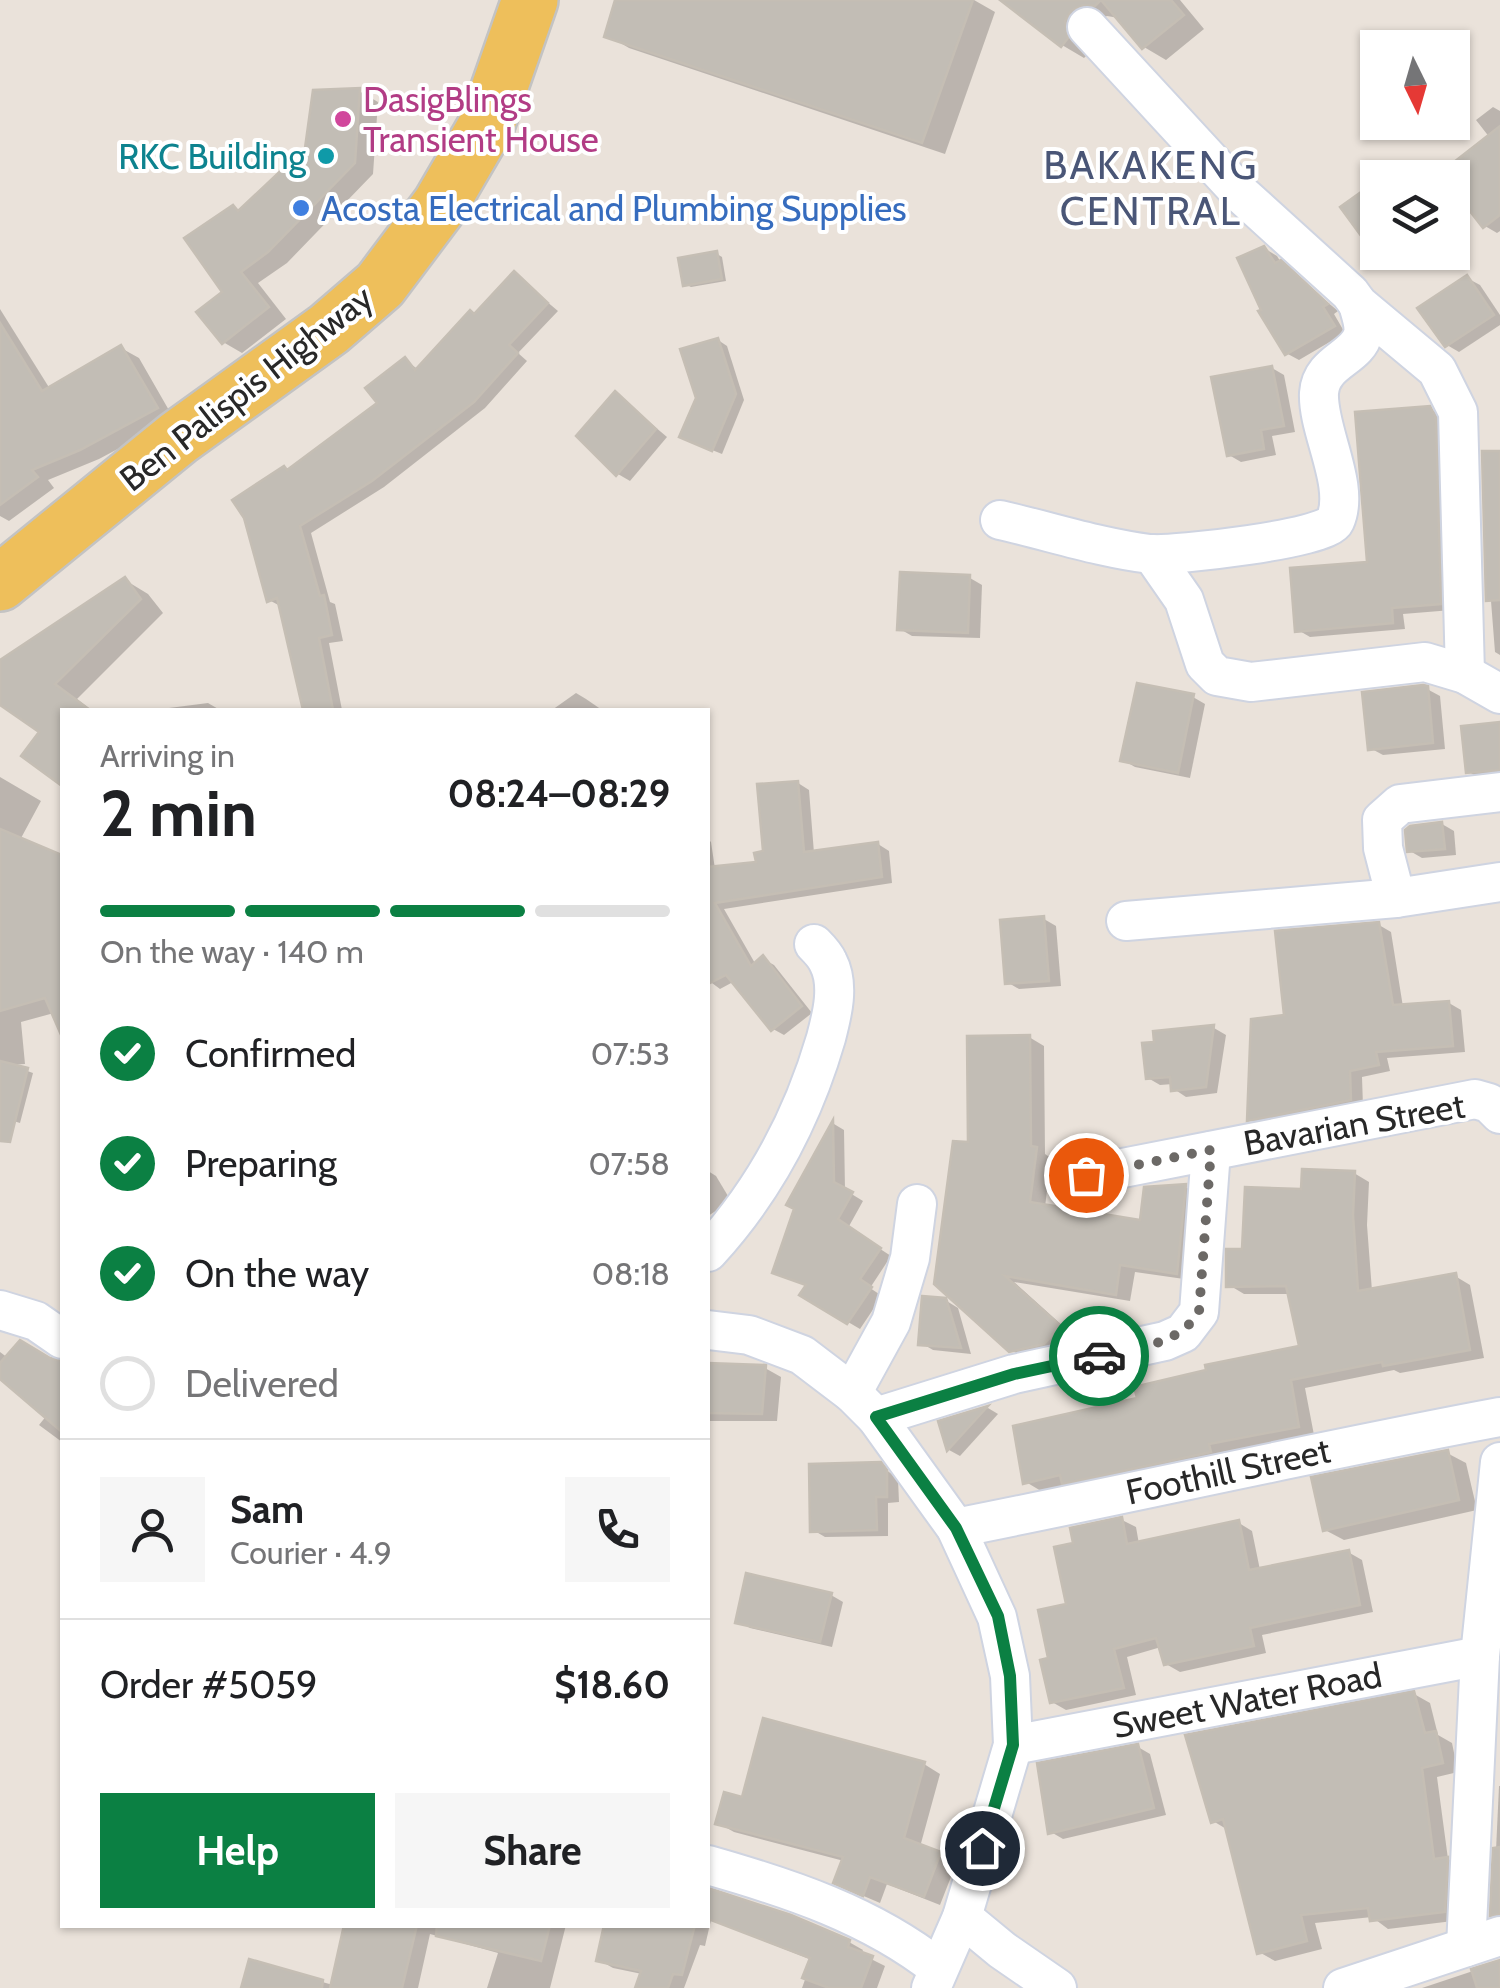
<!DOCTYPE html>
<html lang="en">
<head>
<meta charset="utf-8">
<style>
	body { margin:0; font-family:Cabin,sans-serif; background:#f6f6f6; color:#202124; height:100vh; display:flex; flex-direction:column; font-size:38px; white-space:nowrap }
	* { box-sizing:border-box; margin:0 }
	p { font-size:32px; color:#757577 }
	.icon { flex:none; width:55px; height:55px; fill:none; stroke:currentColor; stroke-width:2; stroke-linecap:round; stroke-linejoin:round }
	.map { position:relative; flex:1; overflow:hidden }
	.drawer { position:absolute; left:60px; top:708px; width:650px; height:1220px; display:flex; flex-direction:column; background:#fff; border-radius:0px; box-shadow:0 2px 8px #0004 }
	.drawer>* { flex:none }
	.needle { width:65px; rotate:175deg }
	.fabs { position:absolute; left:1360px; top:30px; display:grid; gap:20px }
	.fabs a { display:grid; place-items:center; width:110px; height:110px; border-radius:0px; background:#fff; box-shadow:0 2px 8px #0004; font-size:50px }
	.pin { position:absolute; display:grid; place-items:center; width:85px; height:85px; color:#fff; margin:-42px; border:5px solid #fff; border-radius:50%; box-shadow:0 2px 10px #0007 }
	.courier { position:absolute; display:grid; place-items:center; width:100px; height:100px; margin:-50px; border:8px solid #0b8043; border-radius:50%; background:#fff; color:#222; box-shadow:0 2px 12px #0007 }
	.overview em { font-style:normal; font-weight:700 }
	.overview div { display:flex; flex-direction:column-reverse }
	.overview { display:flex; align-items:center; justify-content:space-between; height:170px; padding:0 40px }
	h1 { font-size:65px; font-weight:700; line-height:75px }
	.bar { display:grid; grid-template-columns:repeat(4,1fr); gap:15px 10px; align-content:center; height:120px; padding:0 40px }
	.bar i { height:12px; border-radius:8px; background:#e0e0e0 }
	.bar .current { background:#0b8043 }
	.bar p { grid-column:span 4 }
	.line { display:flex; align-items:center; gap:25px; padding:0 40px; border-top:2px solid #e0e0e0 }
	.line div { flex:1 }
	.round { display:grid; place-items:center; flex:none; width:105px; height:105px; border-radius:0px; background:#f6f6f6 }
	ol { padding:0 40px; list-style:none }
	li { display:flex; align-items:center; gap:30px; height:110px }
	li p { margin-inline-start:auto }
	li .icon { padding:10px; border-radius:50%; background:#0b8043; color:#fff; stroke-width:4 }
	li:last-child { color:#757577 }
	li i { width:55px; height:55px; border:5px solid #e0e0e0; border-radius:50% }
	.cta { display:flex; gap:20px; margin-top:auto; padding:20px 40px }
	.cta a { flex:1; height:115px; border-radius:0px; background:#0b8043; color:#fff; font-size:40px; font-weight:700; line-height:115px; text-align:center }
	.cta a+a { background:#f6f6f6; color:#202124 }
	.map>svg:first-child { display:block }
</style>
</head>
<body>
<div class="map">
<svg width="1500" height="1988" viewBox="0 0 1500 1988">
	<rect width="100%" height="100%" fill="#eae2da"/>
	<!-- shadow -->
	<g fill="#0003">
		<polygon points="618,0 974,0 995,12 945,154 629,48 607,35"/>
		<polygon points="1004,0 1180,0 1204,29 1166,60 1144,47 1119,18 1107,16 1093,23 1090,52 1084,58 1062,45"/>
		<polygon points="359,91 378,102 373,174 287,263 258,283 286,319 242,353 223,342 233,208 240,212 307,150"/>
		<polygon points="1493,107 1500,111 1500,231 1497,233 1485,226 1490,138 1476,120"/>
		<polygon points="1264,248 1277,256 1282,264 1338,311 1334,314 1345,333 1299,360 1286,353"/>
		<polygon points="717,254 722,257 726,281 691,287 685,284"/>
		<polygon points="514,274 558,311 518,353 527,361 485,408 384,487 311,533 330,602 335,604 343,641 329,643 342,710 304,710 282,607 269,600 289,472 380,403 405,360 419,370"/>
		<polygon points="1467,278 1480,285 1500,315 1500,325 1459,352 1447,345"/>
		<polygon points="0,309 50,389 121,348 139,358 174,419 99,459 48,480 54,488 9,521 0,516"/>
		<polygon points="718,340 727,346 744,400 722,454 692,442"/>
		<polygon points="1272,368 1284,375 1295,432 1272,436 1276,455 1241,462 1229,455"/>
		<polygon points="616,394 667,437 630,481 618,474"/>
		<polygon points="1429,408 1442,416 1452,610 1403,614 1405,629 1310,637 1298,630 1370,564"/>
		<polygon points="1500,454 1500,655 1495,652 1491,601 1488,599"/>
		<polygon points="970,578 982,585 980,638 912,636 900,629"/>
		<polygon points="125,580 148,594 163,613 77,699 91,710 62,710 62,783 24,755 42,731 0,702 0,663"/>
		<polygon points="1427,689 1440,696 1445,749 1383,755 1370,748"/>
		<polygon points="576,693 586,699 602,710 552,710"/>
		<polygon points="1193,697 1205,704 1190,778 1135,767 1123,760"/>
		<polygon points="208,703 220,710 168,710 169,708"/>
		<polygon points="1500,724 1500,778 1481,779 1469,772"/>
		<polygon points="0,777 41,801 20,840 62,858 62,1035 54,1013 21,1022 25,1064 10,1065 33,1073 20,1123 0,1117"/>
		<polygon points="798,783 809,790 814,853 878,844 889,851 892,883 724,909 756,965 763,959 774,965 812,1013 784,1035 773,1029 733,982 720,989 708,980 708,839 711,842 715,869 758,864"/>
		<polygon points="1442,824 1454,831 1456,855 1422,858 1410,851"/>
		<polygon points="1044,919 1056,926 1061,986 1019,989 1007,982"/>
		<polygon points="1379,925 1391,932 1403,1007 1449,1003 1461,1010 1465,1052 1387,1058 1390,1071 1362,1077 1363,1106 1262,1126 1250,1119 1287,1017"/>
		<polygon points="1214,1028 1226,1035 1217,1093 1186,1097 1174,1089 1173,1084 1160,1085 1148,1078 1156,1044 1156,1033"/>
		<polygon points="1029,1037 1044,1046 1045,1154 1051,1158 1045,1207 1142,1223 1185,1187 1200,1195 1191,1280 1135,1272 1130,1301 1014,1282 1074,1336 1059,1352 1026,1359 1011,1350 971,1145"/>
		<polygon points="834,1124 844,1130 845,1190 863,1201 848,1228 891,1256 870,1288 882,1296 860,1329 802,1295 808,1286 775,1272 797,1208 790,1204"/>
		<polygon points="708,1171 716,1176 731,1201 708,1216"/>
		<polygon points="1354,1173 1369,1182 1367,1225 1372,1291 1455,1276 1470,1285 1484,1358 1400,1373 1394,1370 1305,1388 1314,1435 1223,1452 1225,1460 1079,1491 1068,1485 1041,1491 1026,1482 1140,1400 1302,1348 1290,1294 1244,1294 1229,1285 1245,1251 1303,1191"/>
		<polygon points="945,1300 958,1308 971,1354 933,1350 921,1343"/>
		<polygon points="0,1352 8,1358 62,1362 62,1442 39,1425 47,1415 0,1377"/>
		<polygon points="708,1367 765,1368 781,1377 777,1421 708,1421"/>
		<polygon points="988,1408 998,1414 960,1456 949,1450 941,1423"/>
		<polygon points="1447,1453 1466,1463 1477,1510 1344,1540 1325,1530"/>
		<polygon points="880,1465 898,1479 899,1502 888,1503 888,1536 825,1537 813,1530"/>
		<polygon points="1122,1520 1136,1527 1139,1544 1239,1523 1252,1531 1260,1570 1348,1552 1362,1560 1373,1612 1262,1635 1266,1653 1180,1672 1166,1664 1161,1647 1127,1657 1136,1695 1066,1710 1052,1702 1051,1660 1069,1606 1076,1545"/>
		<polygon points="831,1595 843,1602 832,1647 750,1628 738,1621"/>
		<polygon points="1414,1694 1430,1703 1438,1735 1452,1743 1458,1772 1437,1777 1448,1859 1463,1868 1461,1920 1388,1929 1372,1917 1315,1923 1322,1949 1275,1961 1259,1952 1228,1830 1213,1821"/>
		<polygon points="1138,1747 1150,1754 1166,1815 1063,1839 1051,1832"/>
		<polygon points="924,1764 940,1774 920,1847 956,1864 940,1905 887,1884 880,1903 852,1891 844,1861 734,1832 718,1823 744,1800"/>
		<polygon points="1499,1786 1500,1786 1500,1918 1493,1914"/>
		<polygon points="708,1891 819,1928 849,1942 863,1950 861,1954 885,1966 877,1988 802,1988 812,1960 711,1920 705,1946 700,1945 684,1988 645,1988 642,1974 613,1968 599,1960 608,1925 708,1925"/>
		<polygon points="348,1925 566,1925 550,1988 487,1988 498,1953 430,1934 418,1988 243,1988 251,1962 333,1985"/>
		<polygon points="1500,1962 1500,1988 1422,1988"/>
	</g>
	<!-- building -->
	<g fill="#c2bdb5" stroke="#c5beb4" stroke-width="2.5">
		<polygon points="615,0 973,0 922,143 604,37"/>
		<polygon points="1000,0 1101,0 1095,6 1083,5 1071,11 1065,21 1068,38 1061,47"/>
		<polygon points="1101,0 1171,0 1184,15 1142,49"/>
		<polygon points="360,88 355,163 268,252 241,272 269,307 222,344 196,312 222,292 184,238 233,205 238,211 305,148 313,90"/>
		<polygon points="1500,126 1500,215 1483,228 1452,188 1452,178 1444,178 1440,173"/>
		<polygon points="1378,180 1378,259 1340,207"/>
		<polygon points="1264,246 1275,263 1281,260 1328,304 1323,307 1335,326 1285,355 1258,311 1261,310 1237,258"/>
		<polygon points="717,251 722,279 683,286 678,258"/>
		<polygon points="514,271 548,303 509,345 518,353 474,402 372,481 300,526 320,596 324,595 332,635 319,638 333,710 303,710 277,598 267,602 244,518 232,500 284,466 287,470 377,403 365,388 405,357 415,370 470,310 474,314"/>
		<polygon points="1467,275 1494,315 1445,347 1417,308"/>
		<polygon points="0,323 42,391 121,345 158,408 80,450 32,470 38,477 0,505"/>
		<polygon points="718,338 736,394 712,451 679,437 696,398 680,349"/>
		<polygon points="1272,366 1284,426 1261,430 1264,449 1227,456 1211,377"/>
		<polygon points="615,391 656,429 616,476 576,436"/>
		<polygon points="1430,406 1436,418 1441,604 1392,608 1393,623 1295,632 1290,568 1367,562 1355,412"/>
		<polygon points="1482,451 1500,451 1500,600 1486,601"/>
		<polygon points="900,572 970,575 968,633 897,630"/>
		<polygon points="125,577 141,599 55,684 90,710 62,710 62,786 21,756 39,732 0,705 0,660"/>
		<polygon points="1137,683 1194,694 1178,773 1120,761"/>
		<polygon points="1423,685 1428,686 1433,743 1368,750 1362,692"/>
		<polygon points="1500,722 1500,770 1466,773 1461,726"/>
		<polygon points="798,781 804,852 878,842 882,877 715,903 751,966 763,955 802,1006 771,1031 726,975 708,984 708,867 756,862 754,853 763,851 757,784"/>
		<polygon points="1442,822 1445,849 1407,852 1405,830 1410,826"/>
		<polygon points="0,829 62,855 62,1037 45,998 0,1011"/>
		<polygon points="1044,916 1049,981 1005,984 1000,920"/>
		<polygon points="1379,922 1393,1005 1449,1001 1453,1046 1376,1052 1379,1065 1350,1071 1351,1100 1247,1121 1251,1019 1284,1015 1275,931"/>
		<polygon points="1214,1025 1206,1087 1171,1091 1170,1077 1146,1079 1142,1043 1154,1042 1153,1031"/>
		<polygon points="1030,1035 1031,1146 1037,1147 1030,1202 1140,1220 1144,1187 1186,1184 1177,1274 1120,1265 1116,1295 1005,1276 1061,1326 1044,1344 1009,1352 934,1284 953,1141 968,1142 967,1036"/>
		<polygon points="0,1061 28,1068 10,1142 0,1141"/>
		<polygon points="833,1120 834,1182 853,1192 838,1219 881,1248 860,1279 872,1287 847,1324 799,1295 806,1285 772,1273 794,1209 786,1205"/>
		<polygon points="1302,1169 1355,1171 1353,1215 1358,1291 1456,1273 1470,1350 1383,1366 1382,1362 1291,1380 1299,1427 1209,1444 1211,1452 1062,1484 1060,1475 1023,1484 1013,1426 1137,1398 1134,1387 1206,1370 1205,1365 1299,1346 1286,1286 1226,1287 1226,1249 1242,1249 1245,1187 1301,1189"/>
		<polygon points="922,1296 946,1298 961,1348 918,1345"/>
		<polygon points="20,1340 50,1358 62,1361 62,1432 0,1379 0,1363"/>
		<polygon points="708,1363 766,1365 762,1414 708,1413"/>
		<polygon points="988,1406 947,1451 938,1421"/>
		<polygon points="1448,1450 1459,1500 1323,1531 1311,1477"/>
		<polygon points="881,1462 887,1470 887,1497 876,1497 877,1530 810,1532 809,1464"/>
		<polygon points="1122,1517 1127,1544 1239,1520 1249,1570 1349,1550 1360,1605 1250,1628 1254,1646 1164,1665 1156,1638 1114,1649 1124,1688 1050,1703 1040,1660 1048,1658 1038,1610 1066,1604 1054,1547 1073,1543 1070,1528"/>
		<polygon points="746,1573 832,1593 820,1642 735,1623"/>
		<polygon points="1414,1691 1425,1733 1436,1731 1443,1763 1422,1768 1434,1859 1448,1857 1445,1912 1370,1921 1368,1908 1301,1915 1307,1941 1257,1954 1223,1819 1211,1823 1185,1735"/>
		<polygon points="763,1718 925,1762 904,1838 941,1852 924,1897 870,1877 863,1896 833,1883 843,1857 715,1824 724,1792 742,1797"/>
		<polygon points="1138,1744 1154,1808 1048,1834 1037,1763"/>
		<polygon points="1500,1847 1500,1914 1490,1916 1493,1848"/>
		<polygon points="708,1888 791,1915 850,1940 848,1947 873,1956 861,1988 829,1988 802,1978 810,1958 708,1919"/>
		<polygon points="344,1925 417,1925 402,1988 330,1988"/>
		<polygon points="437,1925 550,1925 541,1961 436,1936"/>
		<polygon points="604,1925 695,1925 682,1975 673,1974 668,1988 635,1988 641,1971 596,1961"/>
		<polygon points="249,1959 323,1980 322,1988 241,1988"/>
		<polygon points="1500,1960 1500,1988 1477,1988 1471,1969"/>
	</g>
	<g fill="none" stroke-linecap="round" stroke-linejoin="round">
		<defs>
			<g id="minor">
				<polyline points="1087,27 1242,195 1350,293 1358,304 1437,370 1458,412 1465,674"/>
				<path d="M1000,520C1049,531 1100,548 1150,554C1174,556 1327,539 1335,521C1351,486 1317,430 1319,393C1321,361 1358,358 1363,334C1365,324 1360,313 1358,304"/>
				<polyline points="1152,554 1184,600 1205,664 1217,676 1251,682 1425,662 1465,674 1500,694"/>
				<polyline points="1500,792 1400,804 1382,820 1383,848 1396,898 1500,882"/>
				<polyline points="1126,921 1396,898"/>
				<polyline points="1087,1175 1475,1099 1489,1103 1500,1114"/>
				<path d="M708,1252C764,1191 803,1117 826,1038C832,1015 840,985 828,962C825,955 819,949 814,944"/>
				<polyline points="0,1310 36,1321 62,1339"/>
				<polyline points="708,1330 749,1335 802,1355 852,1393 876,1417 956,1528 997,1617 1010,1676 1013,1745 962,1917 931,1988"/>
				<polyline points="852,1393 891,1322 910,1258 917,1204"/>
				<polyline points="876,1417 1014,1374 1165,1341 1183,1333 1199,1312 1211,1151"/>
				<path d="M956,1528C1138,1492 1318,1451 1500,1417"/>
				<polyline points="1013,1745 1480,1656"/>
				<path d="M708,1865C789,1888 871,1915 938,1968"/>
				<polyline points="962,1917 1002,1950 1057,1988"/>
				<polyline points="1466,1947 1480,1656 1500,1462"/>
				<polyline points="1343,1988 1500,1936"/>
			</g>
			<polyline id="primary" points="0,583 178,438 329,329 380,285 440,205 486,126 530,0"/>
		</defs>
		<!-- minor casing -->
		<use href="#minor" stroke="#cfd4e1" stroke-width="42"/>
		<!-- primary casing -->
		<use href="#primary" stroke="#c3c3c3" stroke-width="60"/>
		<!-- minor -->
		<use href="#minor" stroke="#fff" stroke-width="38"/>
		<!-- primary -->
		<use href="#primary" stroke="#eebf5b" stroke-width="55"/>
	</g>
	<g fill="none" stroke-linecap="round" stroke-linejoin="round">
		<!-- done -->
		<path stroke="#6c6966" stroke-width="10" stroke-dasharray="0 18" d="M1086,1175L1211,1150L1199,1312C1178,1346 1135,1348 1099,1356"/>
		<!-- route -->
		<polyline stroke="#0b8043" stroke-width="12" points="982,1848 1013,1745 1010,1676 998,1616 956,1528 876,1417 1014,1374 1099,1356"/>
	</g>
	<!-- markers -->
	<circle fill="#d1479c" stroke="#fff" stroke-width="4" cx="343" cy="119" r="10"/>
	<circle fill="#0f9aa8" stroke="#fff" stroke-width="4" cx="326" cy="156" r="10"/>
	<circle fill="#3f7fe0" stroke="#fff" stroke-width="4" cx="301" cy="208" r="10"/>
	<g text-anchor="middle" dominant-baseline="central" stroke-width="8" stroke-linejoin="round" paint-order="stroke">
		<!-- hotel labels -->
		<g font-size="35" fill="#b23c85" stroke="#fff" text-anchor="start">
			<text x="363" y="99">DasigBlings<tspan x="363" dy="40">Transient House</tspan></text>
		</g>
		<!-- culture labels -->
		<g font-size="35" fill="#0d838f" stroke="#fff" text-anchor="end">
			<text x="306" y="156">RKC Building</text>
		</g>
		<!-- shop labels -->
		<g font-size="35" fill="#366cbe" stroke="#fff" text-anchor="start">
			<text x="321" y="208">Acosta Electrical and Plumbing Supplies</text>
		</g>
		<!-- street labels -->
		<g font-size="35" fill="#282828" stroke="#fff">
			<text transform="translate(246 388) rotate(-38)">Ben Palispis Highway</text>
			<text transform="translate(1354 1124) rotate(-10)">Bavarian Street</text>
			<text transform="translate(1228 1471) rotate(-12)">Foothill Street</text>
			<text transform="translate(1247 1700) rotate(-11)">Sweet Water Road</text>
		</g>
		<!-- quarter labels -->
		<g font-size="40" letter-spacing="2.5" fill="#4a5677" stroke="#fff">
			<text x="1151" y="164">BAKAKENG<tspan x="1151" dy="46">CENTRAL</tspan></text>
		</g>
	</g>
</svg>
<div class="fabs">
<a><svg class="needle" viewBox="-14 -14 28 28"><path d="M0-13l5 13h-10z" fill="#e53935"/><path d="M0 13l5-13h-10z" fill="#757577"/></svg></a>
<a><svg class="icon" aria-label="layers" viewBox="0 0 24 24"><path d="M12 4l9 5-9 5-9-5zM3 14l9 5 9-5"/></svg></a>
</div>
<div class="pin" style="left:1086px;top:1175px;background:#ea580c"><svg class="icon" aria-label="bag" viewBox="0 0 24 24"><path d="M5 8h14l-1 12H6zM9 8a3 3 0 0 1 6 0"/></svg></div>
<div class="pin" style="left:982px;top:1848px;background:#1f2937"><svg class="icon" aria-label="home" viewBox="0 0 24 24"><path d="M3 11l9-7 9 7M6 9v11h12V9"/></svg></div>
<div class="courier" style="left:1099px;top:1356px"><svg class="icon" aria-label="car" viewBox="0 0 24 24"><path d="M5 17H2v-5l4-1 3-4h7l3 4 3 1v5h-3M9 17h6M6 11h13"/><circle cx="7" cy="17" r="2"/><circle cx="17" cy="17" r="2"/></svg></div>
<section class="drawer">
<div class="overview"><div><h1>2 min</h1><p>Arriving in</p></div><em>08:24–08:29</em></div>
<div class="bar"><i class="current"></i><i class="current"></i><i class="current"></i><i></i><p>On the way · 140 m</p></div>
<ol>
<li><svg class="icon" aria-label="check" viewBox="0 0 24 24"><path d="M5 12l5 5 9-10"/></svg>Confirmed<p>07:53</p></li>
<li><svg class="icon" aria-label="check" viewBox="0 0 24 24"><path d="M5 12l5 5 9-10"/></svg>Preparing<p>07:58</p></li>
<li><svg class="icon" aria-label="check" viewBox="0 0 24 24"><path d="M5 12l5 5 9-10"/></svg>On the way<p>08:18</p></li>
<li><i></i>Delivered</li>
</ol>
<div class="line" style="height:180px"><a class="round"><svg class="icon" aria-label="person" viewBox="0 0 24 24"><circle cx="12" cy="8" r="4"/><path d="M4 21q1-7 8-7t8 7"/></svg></a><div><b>Sam</b><p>Courier · 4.9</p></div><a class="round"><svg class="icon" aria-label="phone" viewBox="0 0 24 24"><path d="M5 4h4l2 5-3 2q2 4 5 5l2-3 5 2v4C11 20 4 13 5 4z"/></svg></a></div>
<div class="line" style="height:130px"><div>Order #5059</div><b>$18.60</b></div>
<div class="cta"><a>Help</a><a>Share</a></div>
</section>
</div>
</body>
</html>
